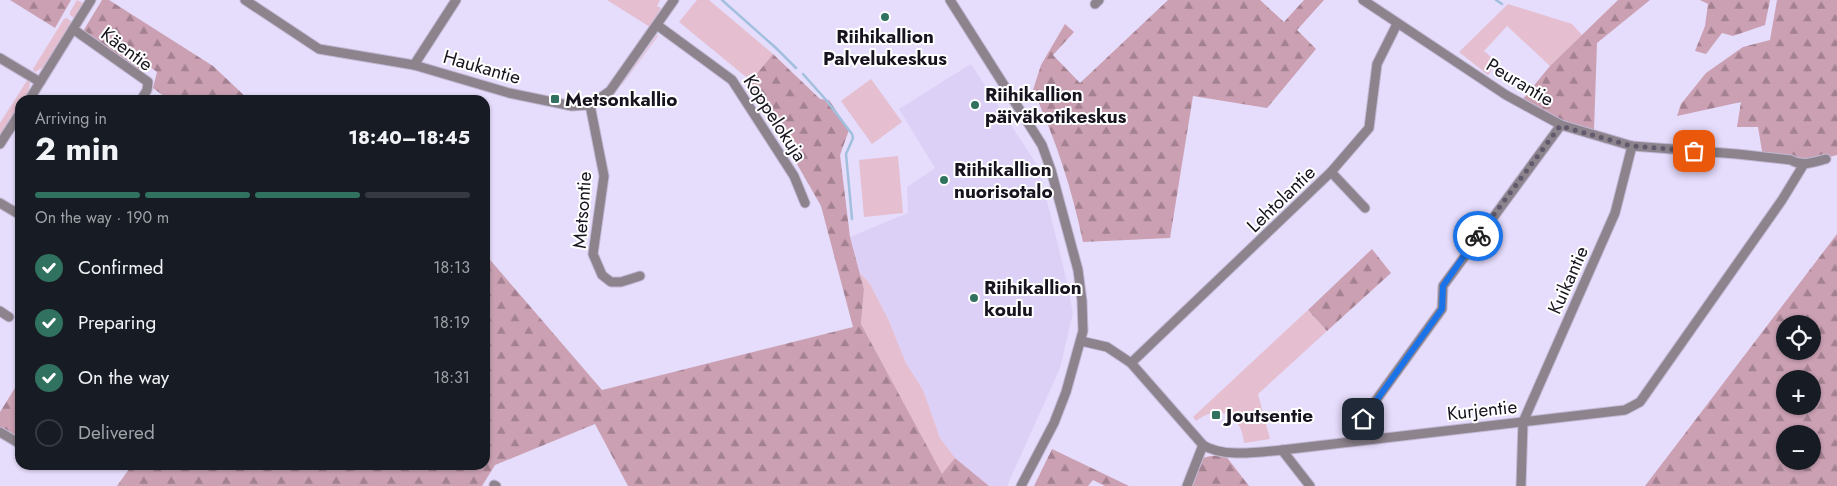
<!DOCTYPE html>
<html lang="en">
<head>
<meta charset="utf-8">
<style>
	body { margin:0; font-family:Jost,sans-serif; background:#242831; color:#f1f3f6; height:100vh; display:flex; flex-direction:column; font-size:19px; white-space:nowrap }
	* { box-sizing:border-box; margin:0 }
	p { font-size:16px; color:#9ea1a6 }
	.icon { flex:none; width:28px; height:28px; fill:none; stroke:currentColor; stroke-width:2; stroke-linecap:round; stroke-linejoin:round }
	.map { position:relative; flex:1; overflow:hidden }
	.side { position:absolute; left:15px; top:95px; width:475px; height:375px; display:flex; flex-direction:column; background:#171b24; border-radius:15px; box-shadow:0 1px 4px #0004 }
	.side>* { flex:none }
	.controls { position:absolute; left:1776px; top:315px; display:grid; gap:10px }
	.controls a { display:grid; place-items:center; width:45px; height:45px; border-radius:50%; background:#171b24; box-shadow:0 1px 4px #0004; font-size:25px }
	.pin { position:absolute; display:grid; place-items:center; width:42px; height:42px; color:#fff; margin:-21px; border-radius:10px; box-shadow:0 2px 8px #0006 }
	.courier { position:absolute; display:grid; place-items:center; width:50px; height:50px; margin:-25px; border:4px solid #1a73e8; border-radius:50%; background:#fff; color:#222; box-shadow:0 1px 6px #0007 }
	.summary em { font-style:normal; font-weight:700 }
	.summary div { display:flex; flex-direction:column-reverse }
	.summary { display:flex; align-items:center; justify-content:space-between; height:85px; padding:0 20px }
	h1 { font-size:32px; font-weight:700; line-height:38px }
	.bar { display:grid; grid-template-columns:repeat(4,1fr); gap:8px 5px; align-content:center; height:60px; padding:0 20px }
	.bar i { height:6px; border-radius:4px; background:#363941 }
	.bar .on { background:#31715f }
	.bar p { grid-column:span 4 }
	ol { padding:0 20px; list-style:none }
	li { display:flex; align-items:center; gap:15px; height:55px }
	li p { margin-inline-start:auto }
	li .icon { padding:5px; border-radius:50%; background:#31715f; color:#fff; stroke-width:4 }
	li:last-child { color:#9ea1a6 }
	li i { width:28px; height:28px; border:2px solid #363941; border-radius:50% }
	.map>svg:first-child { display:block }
</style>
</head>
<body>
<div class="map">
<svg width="1837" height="486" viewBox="0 0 1837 486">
	<defs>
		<pattern id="forest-firs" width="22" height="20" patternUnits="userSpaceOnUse" patternTransform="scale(1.25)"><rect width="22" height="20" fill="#caa0b2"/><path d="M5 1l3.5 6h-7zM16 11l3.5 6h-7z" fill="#a38190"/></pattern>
	</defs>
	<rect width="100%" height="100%" fill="#e6dcfc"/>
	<!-- built -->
	<polygon fill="#ddd0f7" points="971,64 1039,168 1067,282 1073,313 1060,368 1007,486 989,486 955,458 940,438 923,390 906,363 888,319 870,284 860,273 850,237 908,213 907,187 935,168 899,109"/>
	<!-- green -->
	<g fill="#e5becf">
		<polygon points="77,0 83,3 76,17 74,18 70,15 70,12"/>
		<polygon points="607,0 660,0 657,6 661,8 650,27"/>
		<polygon points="697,0 709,0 773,54 751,81 679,22"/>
		<polygon points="1508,4 1572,24 1582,35 1550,66 1507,26 1484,51 1497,62 1488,75 1459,52"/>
		<polygon points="67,18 72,22 71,24 45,66 35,72 33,69 64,19"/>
		<polygon points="657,35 658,36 622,85 622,84"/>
		<polygon points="28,79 30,83 28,92 23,100 20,100 20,105 0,137 0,123"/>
		<polygon points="871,79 902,122 872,144 841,101"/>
		<polygon points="898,156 903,213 864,217 859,160"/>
		<polygon points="860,273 870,284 888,319 906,363 923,390 940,438 955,458 942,475 861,324 864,289"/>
		<path d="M1308,310L1327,331L1258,394L1270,439L1244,443C1242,415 1219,403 1196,421L1193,417Z"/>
	</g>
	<!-- forest -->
	<g fill="url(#forest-firs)" fill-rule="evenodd">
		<polygon points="10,0 71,0 55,28"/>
		<polygon points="102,0 109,0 213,66 249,100 169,100 153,88 157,72 146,64 137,70 82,33"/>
		<path d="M1168,0H1260L1284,22L1304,0H1324L1297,30L1316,49L1267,108L1193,96L1170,238L1083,242C1072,189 1056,140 1033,90L1041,65L1065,24L1074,32L1053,55L1080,83Z"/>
		<polygon points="1618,0 1650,0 1597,43 1594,130 1562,121 1523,99 1550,66"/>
		<polygon points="1700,0 1770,0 1765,25 1733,36 1722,33 1706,54 1695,51 1705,26 1708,4"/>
		<polygon points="1777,0 1837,0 1837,155 1802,164 1763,157 1758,127 1737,127 1741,102 1677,116 1681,104 1706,73 1743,47 1770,40"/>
		<polygon points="773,54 820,99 829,100 849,130 840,155 850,237 864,289 861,324 942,474 955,458 989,486 628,486 595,424 495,465 482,486 117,486 132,465 485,465 485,254 602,390 853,327 821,206 777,129 749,86 751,81"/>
		<path d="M1837,234V486H1645ZM1785,324H1812V351H1785ZM1785,379H1812V406H1785ZM1785,434H1812V461H1785Z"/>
		<polygon points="1372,249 1391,273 1327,331 1308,310"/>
		<polygon points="20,380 20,440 0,428 0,412"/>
		<polygon points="1052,449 1129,486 1105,486 1093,480 1088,486 1034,486"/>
		<polygon points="1225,455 1249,486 1192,486 1202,458 1211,456"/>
	</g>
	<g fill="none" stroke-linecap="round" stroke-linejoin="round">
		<!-- stream -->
		<g stroke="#a1c0de" stroke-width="2.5">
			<polyline points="722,0 776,48 796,68"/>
			<polyline points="1496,0 1502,4"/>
			<polyline points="803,74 827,101 852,134 853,138 846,154 852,219"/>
		</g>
		<defs>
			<g id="minor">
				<polyline points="245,0 319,49 414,65 509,93 572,106 590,105 610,91 674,0"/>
				<polyline points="950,0 1042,145 1051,170 1078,270 1082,301 1083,331 1066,392 1054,423 1021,486"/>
				<path d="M1363,0L1506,95L1561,125L1632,146L1737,154L1791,160C1802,167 1814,162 1826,159"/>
				<polyline points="1095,4 1099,0"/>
				<polyline points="657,25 732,80 794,176 805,203"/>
				<polyline points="73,29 148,82 147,90 141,100"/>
				<polyline points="0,58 40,82"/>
				<polyline points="414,65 456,0"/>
				<polyline points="29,100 91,0"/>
				<polyline points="590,105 604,176 593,254 602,275 611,282 621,282 640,276"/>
				<polyline points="0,144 20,113"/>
				<polyline points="1331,172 1365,208"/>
				<polyline points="0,203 20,215"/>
				<polyline points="0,311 9,317"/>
				<path d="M1081,341L1107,347L1131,363L1203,445C1223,458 1259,452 1282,450L1625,410L1640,402L1782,200L1804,164"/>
				<polyline points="1131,363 1331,172 1369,128 1377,64 1397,24"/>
				<polyline points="0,432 20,444"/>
				<polyline points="1358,440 1361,421 1442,309 1443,286 1561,125"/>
				<polyline points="1282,450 1310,486"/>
				<polyline points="494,485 496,486"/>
				<polyline points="1187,486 1203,445"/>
				<polyline points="1521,486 1523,422 1615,213 1632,146"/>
			</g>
		</defs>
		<!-- minor casing -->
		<use href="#minor" stroke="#c1b8d4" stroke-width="11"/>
		<!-- minor -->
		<use href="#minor" stroke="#8d838d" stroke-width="9"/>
	</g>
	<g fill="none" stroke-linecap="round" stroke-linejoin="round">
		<!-- done -->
		<polyline stroke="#605a6c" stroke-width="5" stroke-dasharray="0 9" points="1478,236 1560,126 1632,146 1694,151"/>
		<!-- route -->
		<polyline stroke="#1a73e8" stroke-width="6" points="1363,419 1442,309 1443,286 1478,236"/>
	</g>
	<!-- markers -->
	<g fill="#31715f" stroke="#fff" stroke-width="2">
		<circle cx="885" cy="17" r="5"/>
		<rect x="550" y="94" width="10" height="10" rx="2.5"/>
		<circle cx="975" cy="105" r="5"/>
		<circle cx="944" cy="180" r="5"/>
		<circle cx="974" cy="298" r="5"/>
		<rect x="1211" y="410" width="10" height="10" rx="2.5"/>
	</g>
	<g text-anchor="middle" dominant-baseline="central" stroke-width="4" stroke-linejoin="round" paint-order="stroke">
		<!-- poi labels -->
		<g font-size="19" font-weight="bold" fill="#18141f" stroke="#fff" text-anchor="start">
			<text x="885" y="36" text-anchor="middle">Riihikallion<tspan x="885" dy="22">Palvelukeskus</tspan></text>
			<text x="985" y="94">Riihikallion<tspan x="985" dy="22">päiväkotikeskus</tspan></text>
			<text x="565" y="99">Metsonkallio</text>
			<text x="954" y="169">Riihikallion<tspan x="954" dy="22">nuorisotalo</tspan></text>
			<text x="984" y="287">Riihikallion<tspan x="984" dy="22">koulu</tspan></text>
			<text x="1226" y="415">Joutsentie</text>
		</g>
		<!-- street labels -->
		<g font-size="19" fill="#18141f" stroke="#fff">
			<text transform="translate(127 49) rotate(37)">Käentie</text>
			<text transform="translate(482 67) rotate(16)">Haukantie</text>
			<text transform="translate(1520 82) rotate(31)">Peurantie</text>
			<text transform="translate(775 118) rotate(57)">Koppelokuja</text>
			<text transform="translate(1281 199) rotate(-44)">Lehtolantie</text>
			<text transform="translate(582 210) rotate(-86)">Metsontie</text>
			<text transform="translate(1568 280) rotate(-66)">Kuikantie</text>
			<text transform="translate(1482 410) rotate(-6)">Kurjentie</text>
		</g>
	</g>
</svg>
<div class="controls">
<a><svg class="icon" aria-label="locate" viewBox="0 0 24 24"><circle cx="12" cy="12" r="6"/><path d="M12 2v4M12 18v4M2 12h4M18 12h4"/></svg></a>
<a>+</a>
<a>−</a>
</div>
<div class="pin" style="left:1694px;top:151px;background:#ea580c"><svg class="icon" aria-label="bag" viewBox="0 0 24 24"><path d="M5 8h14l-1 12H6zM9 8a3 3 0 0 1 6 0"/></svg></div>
<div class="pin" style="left:1363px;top:419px;background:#1f2937"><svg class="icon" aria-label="home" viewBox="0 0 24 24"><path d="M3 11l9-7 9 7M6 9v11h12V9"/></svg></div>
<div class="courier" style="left:1478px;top:236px"><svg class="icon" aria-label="bike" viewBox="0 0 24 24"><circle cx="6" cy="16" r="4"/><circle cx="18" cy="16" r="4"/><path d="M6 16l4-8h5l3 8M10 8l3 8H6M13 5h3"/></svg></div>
<section class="side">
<div class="summary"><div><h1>2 min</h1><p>Arriving in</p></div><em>18:40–18:45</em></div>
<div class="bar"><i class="on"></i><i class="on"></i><i class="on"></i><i></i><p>On the way · 190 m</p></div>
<ol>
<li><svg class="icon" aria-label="check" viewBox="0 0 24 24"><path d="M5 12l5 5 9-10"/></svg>Confirmed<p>18:13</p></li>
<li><svg class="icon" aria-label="check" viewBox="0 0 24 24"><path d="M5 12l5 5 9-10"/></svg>Preparing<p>18:19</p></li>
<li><svg class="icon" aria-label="check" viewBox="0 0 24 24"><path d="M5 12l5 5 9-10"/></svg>On the way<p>18:31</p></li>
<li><i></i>Delivered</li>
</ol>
</section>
</div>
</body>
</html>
